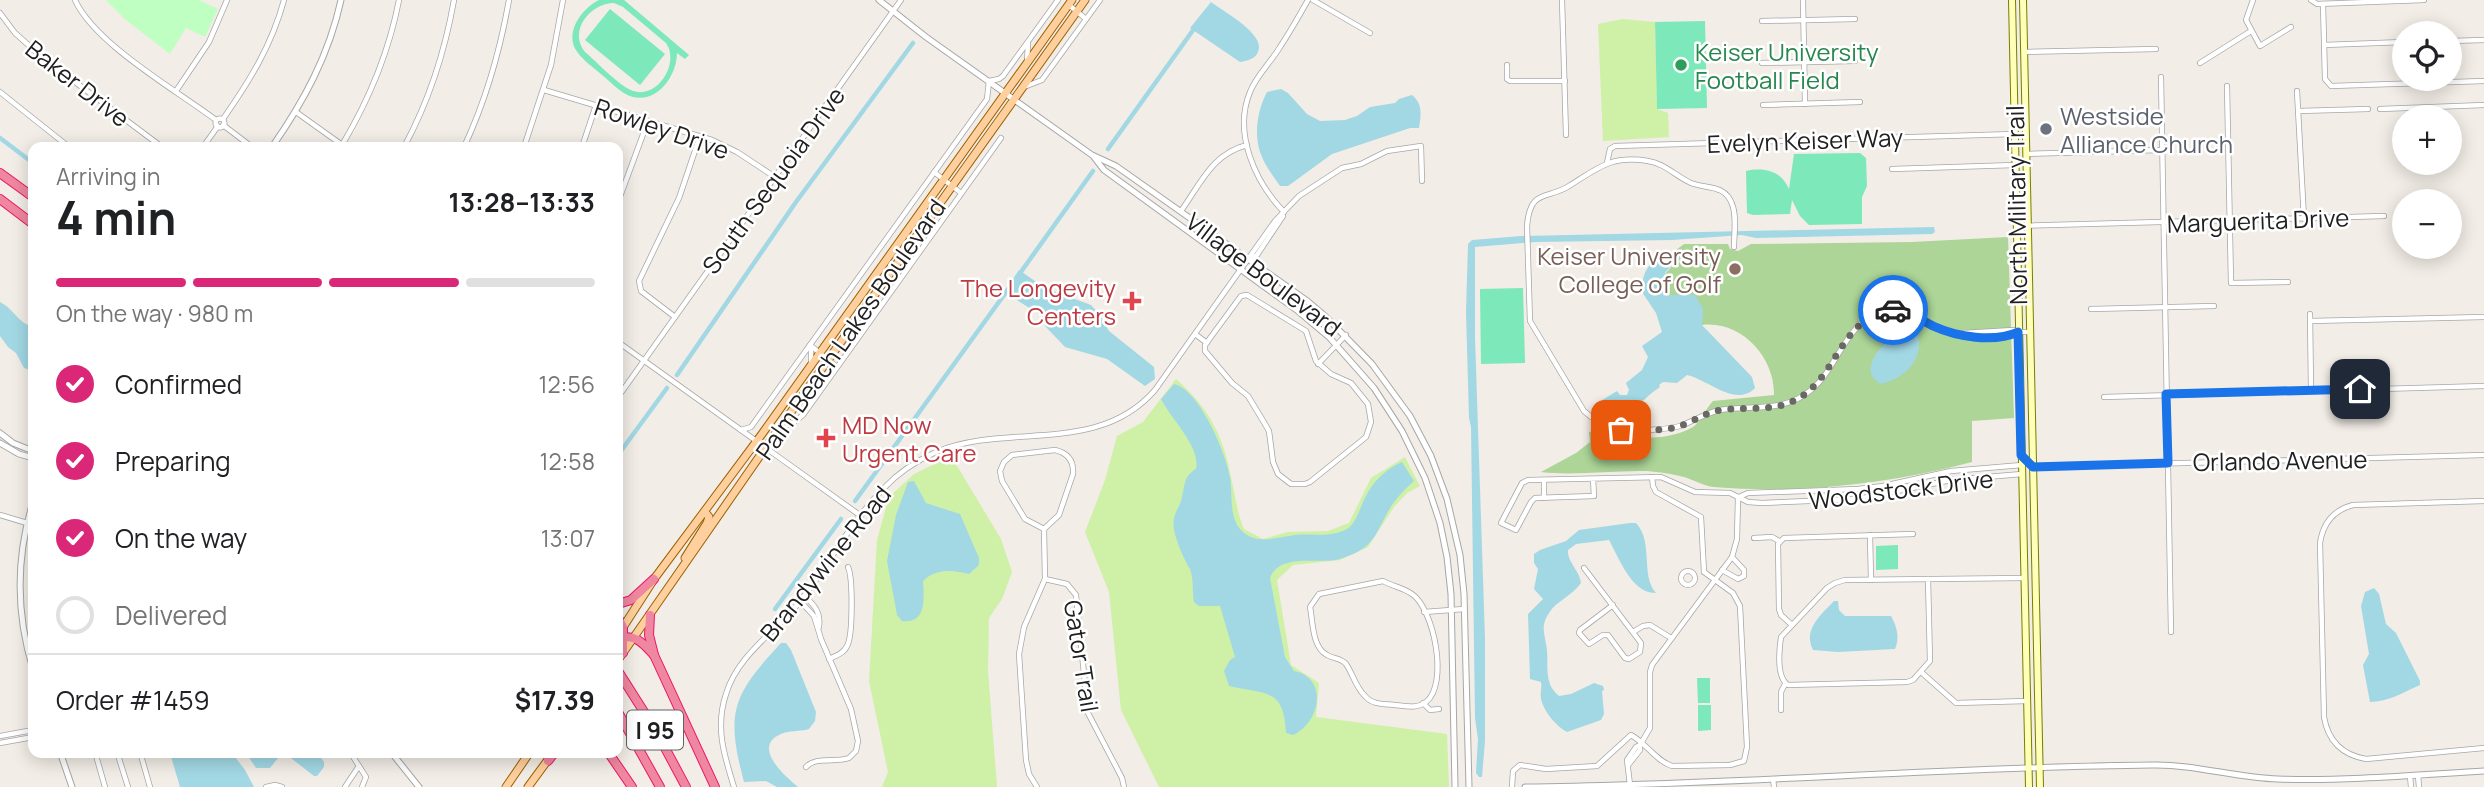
<!DOCTYPE html>
<html lang="en">
<head>
<meta charset="utf-8">
<style>
	body { margin:0; font-family:Manrope,sans-serif; background:#f2f2f2; color:#202124; height:100vh; display:flex; flex-direction:column; font-size:26px; white-space:nowrap }
	* { box-sizing:border-box; margin:0 }
	p { font-size:23px; color:#757577 }
	.icon { flex:none; width:38px; height:38px; fill:none; stroke:currentColor; stroke-width:2; stroke-linecap:round; stroke-linejoin:round }
	.map { position:relative; flex:1; overflow:hidden }
	.side { position:absolute; left:28px; top:142px; width:595px; height:616px; display:flex; flex-direction:column; background:#fff; border-radius:14px; box-shadow:0 4px 18px #0003 }
	.side>* { flex:none }
	.buttons { position:absolute; left:2392px; top:21px; display:grid; gap:14px }
	.buttons a { display:grid; place-items:center; width:70px; height:70px; border-radius:50%; background:#fff; box-shadow:0 4px 18px #0003; font-size:35px }
	.pin { position:absolute; display:grid; place-items:center; width:60px; height:60px; color:#fff; margin:-30px; border-radius:14px; box-shadow:0 4px 10px #0006 }
	.courier { position:absolute; display:grid; place-items:center; width:70px; height:70px; margin:-35px; border:5px solid #1a73e8; border-radius:50%; background:#fff; color:#222; box-shadow:0 2px 9px #0007 }
	.head em { font-style:normal; font-weight:700 }
	.head div { display:flex; flex-direction:column-reverse }
	.head { display:flex; align-items:center; justify-content:space-between; height:119px; padding:0 28px }
	h1 { font-size:46px; font-weight:700; line-height:52px }
	.bar { display:grid; grid-template-columns:repeat(4,1fr); gap:10px 7px; align-content:center; height:84px; padding:0 28px }
	.bar i { height:9px; border-radius:5px; background:#e0e0e0 }
	.bar .active { background:#db2777 }
	.bar p { grid-column:span 4 }
	.line { display:flex; align-items:center; gap:18px; padding:0 28px; border-top:2px solid #e0e0e0 }
	.line div { flex:1 }
	ol { padding:0 28px; list-style:none }
	li { display:flex; align-items:center; gap:21px; height:77px }
	li p { margin-inline-start:auto }
	li .icon { padding:7px; border-radius:50%; background:#db2777; color:#fff; stroke-width:4 }
	li:last-child { color:#757577 }
	li i { width:38px; height:38px; border:4px solid #e0e0e0; border-radius:50% }
	.map>svg:first-child { display:block }
</style>
</head>
<body>
<div class="map">
<svg width="2484" height="787" viewBox="0 0 2484 787">
	<rect width="100%" height="100%" fill="#f2ede6"/>
	<!-- grass -->
	<g fill="#cff0a7">
		<polygon points="1623,19 1655,22 1657,109 1668,113 1669,137 1603,141 1598,24"/>
		<path d="M1176,379C1210,409 1224,437 1232,482C1236,499 1237,513 1244,529L1263,539L1288,532L1328,531L1349,523L1371,478L1405,457L1420,486L1407,493L1394,507L1368,547L1340,560L1293,565L1277,580L1291,665L1319,683L1316,717L1447,734L1449,787H1159L1121,710L1109,592L1085,532L1105,480L1117,436L1143,422Z"/>
		<polygon points="951,456 1001,539 1012,572 1002,599 989,618 988,671 997,787 882,787 888,772 869,681 877,540 889,497 914,474"/>
	</g>
	<!-- forest -->
	<path fill="#acd597" d="M2008,237L2014,418L1972,421V462C1888,484 1802,494 1714,487C1704,486 1694,480 1684,477C1673,474 1659,472 1647,471C1612,470 1576,476 1541,472L1576,453L1590,442L1589,432C1599,429 1606,435 1616,436C1640,439 1671,440 1693,427C1701,422 1706,408 1713,401L1774,395C1775,356 1740,320 1702,325V309L1669,295L1665,274L1683,254L1676,250L1684,244H1728L1730,249L1738,251L1751,244L1912,242Z"/>
	<!-- park -->
	<polygon fill="#c0ffc2" points="106,0 199,0 218,9 205,37 186,28 170,54 126,20"/>
	<!-- pitch -->
	<g fill="#7de8b9" fill-rule="evenodd">
		<path d="M599,0H624L689,55L685,59L677,53C677,75 658,103 633,97C621,94 611,82 602,75C594,68 584,61 578,53C563,34 581,9 599,0ZM614,3L623,7L666,43C680,63 658,99 633,91C619,86 597,62 585,52C568,31 590,3 614,3Z"/>
		<polygon points="610,9 665,54 640,85 585,40"/>
		<polygon points="1705,21 1707,108 1657,109 1655,22"/>
		<path d="M1860,153L1866,158L1867,186L1862,197V224L1809,225L1800,216L1792,200L1790,214L1753,215L1747,213L1746,171C1765,167 1781,171 1789,189L1794,154Z"/>
		<polygon points="1523,288 1525,363 1481,364 1480,289"/>
		<polygon points="1898,545 1898,569 1876,570 1876,546"/>
		<polygon points="1697,678 1710,678 1710,703 1698,703"/>
		<polygon points="1698,705 1711,705 1711,730 1698,731"/>
	</g>
	<!-- water -->
	<g fill="#a2d8e4">
		<path d="M1211,2C1223,11 1267,35 1258,52C1255,59 1247,61 1240,62L1190,28Z"/>
		<path d="M1281,89L1288,93L1307,114L1320,121L1345,120L1357,116L1370,107L1395,103L1399,99L1412,95C1423,104 1421,115 1419,128H1410L1332,154L1288,186H1280C1274,177 1266,167 1262,157C1253,137 1257,111 1267,92Z"/>
		<polygon points="1934,227 1935,232 1932,234 1756,238 1742,235 1672,240 1535,242 1475,247 1475,337 1485,639 1485,741 1482,777 1479,777 1476,773 1478,739 1475,718 1471,427 1469,418 1466,312 1468,244 1472,240 1521,236"/>
		<path d="M1676,250L1684,254L1683,259H1677L1665,273L1669,295H1695L1703,309L1702,325L1752,377L1755,388C1736,408 1707,379 1687,375L1677,383L1663,382L1659,385L1660,387C1641,399 1628,423 1603,411L1599,402L1617,391L1620,395H1627L1629,390L1626,383L1642,370L1648,357L1642,346L1662,332L1656,313L1642,292C1641,268 1654,256 1676,250Z"/>
		<polygon points="1019,270 1045,288 1091,305 1100,315 1109,331 1154,367 1155,379 1145,386 1107,359 1065,347 1045,326 1042,316 1004,292"/>
		<path d="M0,302C14,309 18,323 33,327V367L30,370L24,368L16,353L8,347L0,336Z"/>
		<path d="M1906,325L1915,327C1928,355 1908,378 1880,384C1878,382 1874,379 1872,376C1864,357 1894,335 1906,325Z"/>
		<path d="M1174,384C1199,389 1226,453 1230,477C1233,494 1228,519 1243,532C1257,544 1274,538 1289,536C1308,532 1328,539 1347,529C1356,524 1360,507 1365,498C1373,481 1386,469 1402,462L1414,481C1406,488 1398,496 1392,505C1374,533 1378,547 1340,559C1319,565 1280,552 1270,578L1285,657L1294,671C1329,678 1320,723 1293,735L1286,733C1284,686 1264,695 1229,686L1224,671L1230,660L1235,657L1220,606H1199L1194,602C1192,593 1194,578 1190,569C1183,557 1171,532 1174,518C1176,510 1181,504 1182,497C1185,484 1184,476 1196,469C1201,447 1171,419 1161,399Z"/>
		<path d="M914,481L926,503L960,514L979,558V565L969,574C953,570 936,568 923,581C924,598 927,624 902,621L897,615L887,561L896,515L908,482Z"/>
		<path d="M1630,523H1636C1654,542 1640,575 1656,593C1632,594 1619,558 1609,540L1576,544L1568,550C1567,562 1580,571 1581,583C1572,596 1556,601 1549,613C1541,625 1544,631 1546,644C1550,663 1542,682 1559,696L1571,694L1594,683L1603,686L1604,690L1602,691L1604,714L1601,720L1567,732C1556,726 1544,712 1541,699C1540,694 1542,687 1541,682L1530,679L1528,614L1543,599L1534,589L1538,569L1534,563V554L1540,550L1566,541L1579,530Z"/>
		<path d="M2374,588L2379,594L2386,624L2396,633L2420,681V685C2404,692 2388,702 2370,702L2363,665L2369,654L2361,606L2365,592Z"/>
		<path d="M1834,601H1838L1839,610L1845,616H1891C1897,626 1900,639 1895,649L1838,652L1813,650C1803,629 1820,616 1834,601Z"/>
		<path d="M781,643H786L791,650L816,712L815,721L809,729C799,732 790,730 781,734C751,747 785,776 798,787H777L766,781L744,782C725,711 733,695 781,643Z"/>
		<polygon points="170,753 232,753 245,770 254,787 180,787"/>
		<polygon points="246,753 317,753 324,762 324,767 317,776 314,776 287,755 278,758 270,768 256,768"/>
	</g>
	<g fill="none" stroke-linecap="round" stroke-linejoin="round">
		<!-- canal -->
		<g stroke="#a2d8e4" stroke-width="4.5">
			<polyline points="0,138 33,163"/>
			<polyline points="1108,149 1196,26"/>
			<polyline points="1018,276 1093,171"/>
			<polyline points="677,375 796,202 913,43"/>
			<polyline points="618,455 667,388"/>
			<polyline points="855,501 1009,288"/>
			<polyline points="775,609 841,519"/>
		</g>
		<defs>
			<g id="minor">
				<path d="M75,0C95,44 176,90 216,120"/>
				<polyline points="1313,0 1370,33"/>
				<polyline points="1562,0 1566,135"/>
				<polyline points="1803,0 1805,104"/>
				<polyline points="2253,0 2246,20 2260,46 2291,27"/>
				<polyline points="2311,0 2317,4 2424,0"/>
				<polyline points="2323,4 2325,79 2331,86 2484,81"/>
				<polyline points="1069,5 1086,19"/>
				<polyline points="0,13 15,33 43,58 162,147"/>
				<polyline points="1762,21 1855,19"/>
				<polyline points="2450,41 2484,40"/>
				<polyline points="2324,45 2404,42"/>
				<polyline points="2024,52 2156,49"/>
				<polyline points="1027,62 1028,43"/>
				<polyline points="1762,63 1855,61"/>
				<polyline points="2200,63 2251,31"/>
				<polyline points="1507,65 1507,79 1510,81 1565,81"/>
				<polyline points="2161,77 2171,632"/>
				<polyline points="2227,86 2231,283 2288,282"/>
				<polyline points="1024,87 1042,80 1100,0"/>
				<polyline points="544,90 712,140 737,152 775,177"/>
				<polyline points="176,91 209,42 227,0"/>
				<polyline points="2297,91 2304,219"/>
				<polyline points="0,92 69,147"/>
				<polyline points="1763,105 1860,102"/>
				<polyline points="2380,109 2484,105"/>
				<polyline points="2299,111 2368,109"/>
				<polyline points="296,112 345,147"/>
				<circle cx="220" cy="123" r="4.5"/>
				<path d="M223,119C249,82 272,45 284,0"/>
				<polyline points="223,125 252,147"/>
				<path d="M342,145C369,100 389,52 399,0"/>
				<polyline points="203,147 218,126"/>
				<path d="M404,147C429,101 445,51 454,0"/>
				<path d="M464,147C486,100 500,51 509,0"/>
				<polyline points="524,147 551,65 563,0"/>
				<polyline points="582,147 596,105"/>
				<polyline points="2027,154 2161,150"/>
				<polyline points="1607,163 1610,149 1615,146 2015,134"/>
				<polyline points="1892,169 2015,165"/>
				<polyline points="934,172 961,193"/>
				<polyline points="618,202 648,121"/>
				<path d="M1181,211C1201,183 1212,154 1247,145"/>
				<path d="M1284,212C1255,182 1233,133 1250,92C1256,76 1271,62 1280,47C1290,32 1299,16 1308,0"/>
				<polyline points="2017,226 2384,216"/>
				<path d="M1734,247C1734,234 1737,216 1732,204C1725,184 1706,189 1691,183C1677,177 1664,163 1648,161C1611,155 1598,168 1569,186C1547,200 1530,188 1527,226L1530,321L1584,411C1604,430 1623,430 1648,430C1659,429 1670,429 1680,426C1694,421 1705,413 1720,410C1752,405 1784,413 1811,390C1839,367 1843,325 1881,312C1904,304 1920,321 1940,329C1963,337 1995,343 2018,333"/>
				<polyline points="1251,259 1257,255 1283,216"/>
				<polygon points="1247,295 1306,331 1316,361 1331,374 1351,383 1368,404 1371,422 1366,437 1310,482 1305,484 1291,484 1278,474 1273,462 1269,431 1262,419 1248,396 1232,383 1205,351 1205,345 1241,296"/>
				<polyline points="2091,309 2214,306"/>
				<polyline points="2310,314 2311,390"/>
				<polyline points="675,317 641,291 639,281 679,198 700,136"/>
				<polyline points="2310,321 2484,317"/>
				<polyline points="1963,333 2014,330 2019,332 2030,332"/>
				<polyline points="1195,334 1207,343"/>
				<polyline points="618,342 861,516"/>
				<polyline points="810,345 837,367"/>
				<polyline points="811,346 811,365"/>
				<polyline points="1318,364 1346,335"/>
				<polyline points="618,397 901,0"/>
				<polyline points="2104,397 2484,386"/>
				<polyline points="781,427 792,424 803,415 1001,138"/>
				<polyline points="741,430 751,427 987,99 989,81 999,79 1003,76 1058,0"/>
				<path d="M1055,450C1068,453 1074,461 1073,474L1059,515L1044,529L1025,519L1002,481L1000,471L1004,462L1012,455Z"/>
				<polyline points="2033,467 2484,455"/>
				<polyline points="1652,477 1653,486 1656,492 1701,517 1704,572"/>
				<polyline points="1593,479 1594,496 1535,498 1531,502 1516,530 1501,523 1522,483 1528,480 1661,477 1695,492 1730,493 1748,502 1762,503 1858,499 1951,480 2022,474"/>
				<polyline points="1544,480 1544,498"/>
				<polyline points="1739,497 1748,493 1858,489 1883,486 1951,471 2022,465"/>
				<path d="M2484,501L2353,505C2334,510 2323,523 2320,543L2324,717C2328,741 2343,755 2366,759L2484,748"/>
				<polyline points="0,515 27,523"/>
				<polyline points="1870,535 1871,580"/>
				<polyline points="1754,538 1772,537 1779,541"/>
				<polyline points="1584,568 1641,643 1640,652 1629,659 1625,658 1608,635 1603,635 1589,644 1579,633 1580,630 1613,605"/>
				<polyline points="1722,570 1738,579 1744,576 1744,570 1732,557"/>
				<circle cx="1688" cy="578" r="7"/>
				<polyline points="1045,579 1067,584 1076,595 1088,713 1122,778 1124,787"/>
				<path d="M1928,579L1930,661L1913,680L1907,682L1788,685C1776,677 1779,651 1781,637L1827,588L1835,583L1845,580L2024,578"/>
				<path d="M1383,581C1392,586 1404,588 1412,594C1434,609 1449,684 1426,702C1417,709 1405,706 1395,705C1385,704 1372,705 1365,696C1356,688 1353,674 1346,664C1341,658 1334,659 1327,655C1312,647 1313,622 1310,607L1319,594Z"/>
				<path d="M804,596C815,605 821,613 819,627"/>
				<path d="M800,601L814,616L821,639L851,709L858,741L856,751L849,758C835,763 816,756 806,767"/>
				<polyline points="1424,612 1464,609"/>
				<polyline points="1792,625 1781,615 1779,609 1778,544 1784,538 1913,534"/>
				<polyline points="1633,632 1643,626 1650,625 1671,638"/>
				<path d="M829,659C836,656 844,653 847,646C853,636 853,578 848,567"/>
				<polyline points="1921,672 1956,703 2027,701"/>
				<polyline points="1423,703 1430,710 1439,709"/>
				<polyline points="1781,710 1781,692 1785,684"/>
				<polyline points="0,736 33,730"/>
				<polyline points="0,743 33,737"/>
				<polyline points="95,752 105,787"/>
				<polyline points="117,752 128,787"/>
				<polyline points="140,752 150,787"/>
				<polyline points="350,752 366,777 362,787"/>
				<polyline points="1629,764 1640,750 1640,745 1650,728 1650,672 1652,665 1732,557 1737,539 1738,498"/>
				<polyline points="2418,775 2419,787"/>
				<polyline points="2410,776 2411,787"/>
				<polyline points="1773,779 1774,787"/>
				<polyline points="1630,785 1627,760 1636,747 1640,745"/>
				<polyline points="266,787 275,785 282,787"/>
				<polyline points="345,787 359,766"/>
				<path d="M734,787C724,755 715,727 726,694C738,654 777,631 802,599C830,563 851,521 884,488C898,473 916,461 936,452C1008,422 1098,456 1155,390L1275,221L1299,196L1342,168L1361,164L1387,151L1421,146L1422,181"/>
				<polyline points="1037,787 1029,774 1026,760 1019,654 1024,627 1045,579 1044,529"/>
				<path d="M1512,787L1513,771L1520,765L1546,769L1597,766L1631,735C1646,743 1656,761 1672,766L1730,765L1744,761L1747,747L1740,606L1733,593L1704,572"/>
			</g>
			<g id="tertiary">
				<polyline points="879,0 926,37 1092,155 1116,166 1306,300 1326,317 1372,364 1410,416 1431,456 1447,499 1460,555 1464,594 1469,787"/>
				<path d="M272,147C304,101 329,55 341,0"/>
				<polyline points="1094,157 1104,170 1298,311 1329,337 1374,388 1402,431 1425,478 1440,523 1447,557 1451,594 1455,787"/>
				<polyline points="0,433 13,443 33,451"/>
				<polyline points="0,443 19,454 33,458"/>
				<path d="M33,502C16,557 16,614 33,669"/>
				<polyline points="60,752 72,787"/>
				<polyline points="391,752 419,787"/>
				<path d="M1525,787C1734,785 1943,767 2152,765C2195,764 2236,778 2278,779C2347,781 2416,775 2484,771"/>
			</g>
			<g id="secondary">
				<polyline points="2012,0 2029,787"/>
				<polyline points="2023,0 2040,787"/>
			</g>
			<g id="primary">
				<polyline points="685,558 707,523 709,517 705,512"/>
				<polyline points="618,635 654,579 762,434 1072,0"/>
				<polyline points="618,660 766,447 1085,0"/>
				<polyline points="506,787 530,752"/>
				<polyline points="528,787 550,757"/>
			</g>
			<g id="motorway">
				<polyline points="0,173 33,197"/>
				<polyline points="0,199 33,224"/>
				<polyline points="618,604 631,600 654,579"/>
				<polyline points="650,615 649,635 654,655 715,787"/>
				<polyline points="618,618 623,627 623,653"/>
				<path d="M618,639C635,633 643,643 654,655"/>
				<polyline points="618,671 656,731 686,787"/>
				<polyline points="618,712 660,787"/>
				<polyline points="608,752 632,787"/>
				<polyline points="548,761 555,752"/>
			</g>
		</defs>
		<!-- minor casing -->
		<use href="#minor" stroke="#a7a7a7" stroke-width="6"/>
		<!-- tertiary casing -->
		<use href="#tertiary" stroke="#a7a7a7" stroke-width="7"/>
		<!-- secondary casing -->
		<use href="#secondary" stroke="#777f00" stroke-width="8"/>
		<!-- primary casing -->
		<use href="#primary" stroke="#9d6100" stroke-width="9"/>
		<!-- motorway casing -->
		<use href="#motorway" stroke="#ed156a" stroke-width="10"/>
		<!-- minor -->
		<use href="#minor" stroke="#fff" stroke-width="4.5"/>
		<!-- tertiary -->
		<use href="#tertiary" stroke="#fff" stroke-width="5"/>
		<!-- secondary -->
		<use href="#secondary" stroke="#ffffb7" stroke-width="6"/>
		<!-- primary -->
		<use href="#primary" stroke="#ffd09e" stroke-width="7"/>
		<!-- motorway -->
		<use href="#motorway" stroke="#f087a0" stroke-width="8"/>
	</g>
	<g fill="none" stroke-linecap="round" stroke-linejoin="round">
		<!-- done -->
		<path stroke="#6a6865" stroke-width="7" stroke-dasharray="0 12.6" d="M1621,430C1640,430 1662,432 1680,426C1694,421 1705,413 1720,410C1746,406 1775,413 1799,398C1839,374 1841,316 1893,310"/>
		<!-- route -->
		<path stroke="#1a73e8" stroke-width="9" d="M1893,310C1908,310 1920,319 1933,326C1957,337 1994,343 2018,332L2021,455L2033,467L2168,463L2166,394L2360,389"/>
	</g>
	<!-- markers -->
	<circle fill="#2e9e5b" stroke="#fff" stroke-width="2.5" cx="1681" cy="65" r="7"/>
	<circle fill="#6b7280" stroke="#fff" stroke-width="2.5" cx="2046" cy="129" r="7"/>
	<circle fill="#8d6e63" stroke="#fff" stroke-width="2.5" cx="1735" cy="269" r="7"/>
	<g fill="#e0444e" stroke="#fff" stroke-width="2.5">
		<path d="M1128.5 290.5h7v7h7v7h-7v7h-7v-7h-7v-7h7z"/>
		<path d="M822.5 427.5h7v7h7v7h-7v7h-7v-7h-7v-7h7z"/>
	</g>
	<g text-anchor="middle" dominant-baseline="central" stroke-width="5" stroke-linejoin="round" paint-order="stroke">
		<!-- shield labels -->
		<rect fill="#fff" stroke="#636363" stroke-width="2" x="627" y="710.5" width="56" height="39" rx="5"/>
		<g font-size="23" font-weight="bold" fill="#202020">
			<text x="655" y="730">I 95</text>
		</g>
		<!-- leisure labels -->
		<g font-size="24" fill="#27864d" stroke="#fff" text-anchor="start">
			<text x="1695" y="51">Keiser University<tspan x="1695" dy="28">Football Field</tspan></text>
		</g>
		<!-- street labels -->
		<g font-size="24" fill="#202020" stroke="#fff">
			<text transform="translate(78 83) rotate(38)">Baker Drive</text>
			<text transform="translate(662 128) rotate(19)">Rowley Drive</text>
			<text transform="translate(1805 140) rotate(-2)">Evelyn Keiser Way</text>
			<text transform="translate(773 180) rotate(-54)">South Sequoia Drive</text>
			<text transform="translate(2016 205) rotate(-91)">North Military Trail</text>
			<text transform="translate(2258 220) rotate(-2)">Marguerita Drive</text>
			<text transform="translate(1264 274) rotate(37)">Village Boulevard</text>
			<text transform="translate(850 329) rotate(-55)">Palm Beach Lakes Boulevard</text>
			<text transform="translate(2280 460) rotate(-1)">Orlando Avenue</text>
			<text transform="translate(1901 489) rotate(-7)">Woodstock Drive</text>
			<text transform="translate(825 563) rotate(-51)">Brandywine Road</text>
			<text transform="translate(1082 656) rotate(81)">Gator Trail</text>
		</g>
		<!-- worship labels -->
		<g font-size="24" fill="#5b616d" stroke="#fff" text-anchor="start">
			<text x="2060" y="115">Westside<tspan x="2060" dy="28">Alliance Church</tspan></text>
		</g>
		<!-- education labels -->
		<g font-size="24" fill="#785e54" stroke="#fff" text-anchor="end">
			<text x="1721" y="255">Keiser University<tspan x="1721" dy="28">College of Golf</tspan></text>
		</g>
		<!-- health labels -->
		<g font-size="24" fill="#be3a42" stroke="#fff" text-anchor="end">
			<text x="1116" y="287">The Longevity<tspan x="1116" dy="28">Centers</tspan></text>
			<text x="842" y="424" text-anchor="start">MD Now<tspan x="842" dy="28">Urgent Care</tspan></text>
		</g>
	</g>
</svg>
<div class="buttons">
<a><svg class="icon" aria-label="locate" viewBox="0 0 24 24"><circle cx="12" cy="12" r="6"/><path d="M12 2v4M12 18v4M2 12h4M18 12h4"/></svg></a>
<a>+</a>
<a>−</a>
</div>
<div class="pin" style="left:1621px;top:430px;background:#ea580c"><svg class="icon" aria-label="bag" viewBox="0 0 24 24"><path d="M5 8h14l-1 12H6zM9 8a3 3 0 0 1 6 0"/></svg></div>
<div class="pin" style="left:2360px;top:389px;background:#1f2937"><svg class="icon" aria-label="home" viewBox="0 0 24 24"><path d="M3 11l9-7 9 7M6 9v11h12V9"/></svg></div>
<div class="courier" style="left:1893px;top:310px"><svg class="icon" aria-label="car" viewBox="0 0 24 24"><path d="M5 17H2v-5l4-1 3-4h7l3 4 3 1v5h-3M9 17h6M6 11h13"/><circle cx="7" cy="17" r="2"/><circle cx="17" cy="17" r="2"/></svg></div>
<section class="side">
<div class="head"><div><h1>4 min</h1><p>Arriving in</p></div><em>13:28–13:33</em></div>
<div class="bar"><i class="active"></i><i class="active"></i><i class="active"></i><i></i><p>On the way · 980 m</p></div>
<ol>
<li><svg class="icon" aria-label="check" viewBox="0 0 24 24"><path d="M5 12l5 5 9-10"/></svg>Confirmed<p>12:56</p></li>
<li><svg class="icon" aria-label="check" viewBox="0 0 24 24"><path d="M5 12l5 5 9-10"/></svg>Preparing<p>12:58</p></li>
<li><svg class="icon" aria-label="check" viewBox="0 0 24 24"><path d="M5 12l5 5 9-10"/></svg>On the way<p>13:07</p></li>
<li><i></i>Delivered</li>
</ol>
<div class="line" style="height:91px"><div>Order #1459</div><b>$17.39</b></div>
</section>
</div>
</body>
</html>
